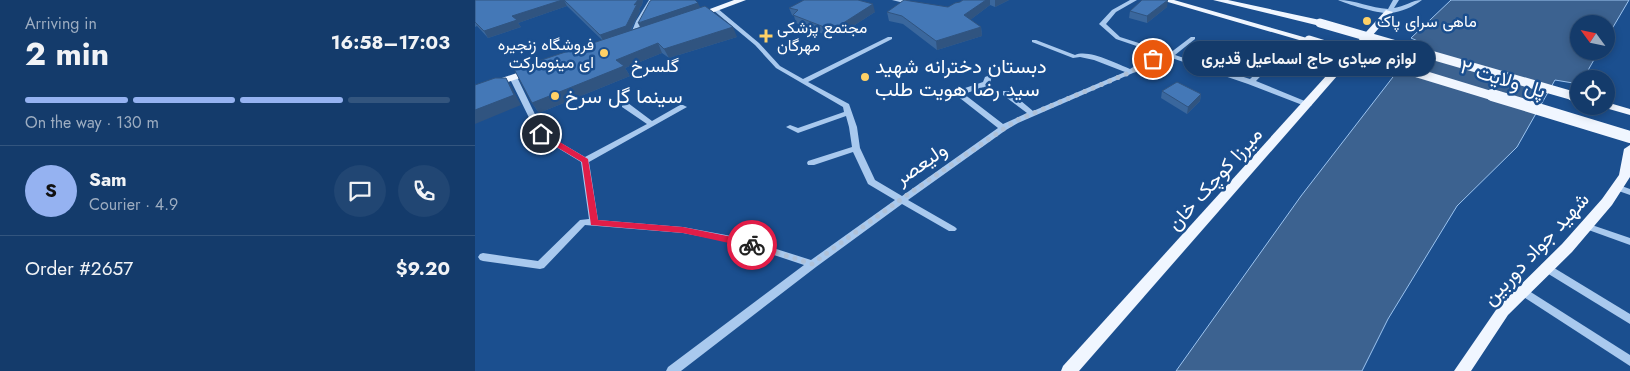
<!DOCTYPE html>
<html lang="en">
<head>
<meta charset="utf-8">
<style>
	body { margin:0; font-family:Jost,Vazirmatn,sans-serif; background:#214673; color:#f1f3f6; height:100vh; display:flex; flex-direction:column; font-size:19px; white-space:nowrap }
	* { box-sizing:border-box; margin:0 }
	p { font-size:16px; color:#9dadc1 }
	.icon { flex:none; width:28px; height:28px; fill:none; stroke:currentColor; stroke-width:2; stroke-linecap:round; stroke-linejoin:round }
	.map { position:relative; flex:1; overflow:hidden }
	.side { display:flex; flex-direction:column; background:#143b6b; width:475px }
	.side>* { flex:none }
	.needle { width:32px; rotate:303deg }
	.tools { position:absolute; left:1095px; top:15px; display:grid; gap:10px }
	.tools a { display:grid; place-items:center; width:45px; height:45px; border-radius:50%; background:#143b6b; box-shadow:0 2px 8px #0003,0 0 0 1px #33557e; font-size:25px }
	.pin { position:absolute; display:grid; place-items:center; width:42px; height:42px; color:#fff; margin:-21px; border:2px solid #fff; border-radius:50%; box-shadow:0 1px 5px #0007 }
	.courier { position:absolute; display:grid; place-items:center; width:50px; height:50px; margin:-25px; border:4px solid #e11d48; border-radius:50%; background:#fff; color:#222; box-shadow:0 1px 6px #0007 }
	.bubble { position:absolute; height:35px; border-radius:18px; background:#143b6b; box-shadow:0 2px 8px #0003,0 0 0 1px #33557e; font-size:16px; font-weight:700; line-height:35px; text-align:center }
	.overview em { font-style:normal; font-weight:700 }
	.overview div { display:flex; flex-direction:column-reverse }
	.overview { display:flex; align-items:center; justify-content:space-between; height:85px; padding:0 25px }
	h1 { font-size:32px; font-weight:700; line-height:38px }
	.bar { display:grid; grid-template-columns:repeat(4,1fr); gap:8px 5px; align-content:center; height:60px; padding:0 25px }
	.bar i { height:6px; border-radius:4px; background:#33557e }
	.bar .selected { background:#95b2f1 }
	.bar p { grid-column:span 4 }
	.line { display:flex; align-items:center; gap:12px; padding:0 25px; border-top:1px solid #33557e }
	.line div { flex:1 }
	.round { display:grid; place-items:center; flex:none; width:52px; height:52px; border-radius:26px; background:#214673 }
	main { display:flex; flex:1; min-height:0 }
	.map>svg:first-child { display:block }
</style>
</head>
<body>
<main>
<section class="side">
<div class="overview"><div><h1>2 min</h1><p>Arriving in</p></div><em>16:58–17:03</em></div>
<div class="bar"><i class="selected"></i><i class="selected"></i><i class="selected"></i><i></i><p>On the way · 130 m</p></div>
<div class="line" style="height:90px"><b class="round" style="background:#95b2f1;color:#111">S</b><div><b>Sam</b><p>Courier · 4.9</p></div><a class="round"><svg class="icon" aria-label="chat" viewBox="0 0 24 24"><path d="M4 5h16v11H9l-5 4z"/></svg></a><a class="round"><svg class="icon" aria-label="phone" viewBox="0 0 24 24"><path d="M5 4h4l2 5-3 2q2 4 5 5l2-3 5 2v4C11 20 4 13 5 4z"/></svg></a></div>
<div class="line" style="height:65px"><div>Order #2657</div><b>$9.20</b></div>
</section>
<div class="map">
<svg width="1155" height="371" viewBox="0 0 1155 371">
	<rect width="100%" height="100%" fill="#1b4f8f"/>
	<!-- water -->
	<polygon fill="#3c6290" stroke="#9cc4f0" points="976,0 1154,0 1131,39 1131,24 1104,24 1104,51 1124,51 1108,79 1104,79 1104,84 1080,80 1042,147 982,206 913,319 887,371 701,371 826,196 945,42 936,38"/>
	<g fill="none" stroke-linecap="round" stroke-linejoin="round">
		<!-- minor -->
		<g fill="#a9c9ee" fill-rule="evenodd">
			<polygon points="174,0 180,0 167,21 161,36 156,37 155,36 161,21"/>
			<polygon points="417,0 431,0 436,2 433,4"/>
			<path d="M655,0H662L641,12L631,24L645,37L695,53L716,37H720V39L700,55L715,60L739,43H743V45L721,62L734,66L753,53H757V55L740,68L775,79L801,54H805V56L781,81L837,104L836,106H830L773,84L688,55L658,73L543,123L531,130L433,200L480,227L482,229L480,231H474L427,204L341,267L206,371H191L193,367L329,265L266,244L208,233L110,225L69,268L65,269L8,261L5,260L3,257L5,254L8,253L63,261L105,220L114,219L106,162L63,136L34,77L38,75L42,77L69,133L110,157L172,124L147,107V103H153L177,121L205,105H208L212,107L114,162L123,220L208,227L267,238L336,260L420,200L393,184L378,152L339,165H333L332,163L333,161L377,147L374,127L371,116L323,133L311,127L315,125L323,128L369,112L368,107L301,68L280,45L238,10V8H242L284,43L305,66L328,79L413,37H417V39L333,82L374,104L382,127L385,148L400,180L427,196L523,128L481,95V91L508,82L510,77L528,70H532V72L516,79L515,85L489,94L528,124L552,113L528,95V91H534L558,111L650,72L619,60L605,57L598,58L557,42V40H561L600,55C614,49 642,64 655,69L682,53L641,39L624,24L637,10Z"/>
			<path d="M863,0C880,0 896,8 913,9L918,0H924L919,8C929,7 937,0 947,0C938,7 926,12 915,13C908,15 871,4 863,0Z"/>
			<polygon points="1141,184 1155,189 1155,195 1138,189 1137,187 1138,185"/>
			<polygon points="1111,223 1155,238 1155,245 1108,228 1106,226 1108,224"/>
			<polygon points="1071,263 1155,314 1155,324 1067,270 1066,267 1067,264"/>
			<polygon points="1048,287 1155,355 1155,366 1044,294 1043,291 1044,288"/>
		</g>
		<!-- major -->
		<g fill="#f0f6ff" fill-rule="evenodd">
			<polygon points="259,0 271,0 223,18 216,16"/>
			<polygon points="686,0 699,0 839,40 834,43 831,42"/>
			<polygon points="738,0 753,0 845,20 849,23 845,26"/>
			<polygon points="911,10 918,12 604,371 586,371 588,366"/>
			<polygon points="57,68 60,69 60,73 0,93 0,87"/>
			<polygon points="1131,102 1155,109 1155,115 1127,107 1131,106"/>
			<polygon points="1155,145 1155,177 1137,205 1097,252 1033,315 996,371 979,371 1023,307 1087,244 1127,199 1144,175 1149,149"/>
		</g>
		<!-- major-bridge-far1 -->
		<g stroke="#f0f6ff" stroke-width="9">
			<polyline points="845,23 1102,97"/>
			<polyline points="834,40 1021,97"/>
		</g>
		<!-- major-bridge -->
		<g stroke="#f0f6ff" stroke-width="12">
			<polyline points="1017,95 1155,137"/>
			<polyline points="1098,95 1104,97"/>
		</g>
	</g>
	<!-- wall -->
	<g fill="#3a679d">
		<polygon points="0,0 168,0 167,5 164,9 165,11 156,30 225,7 262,37 194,58 187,53 150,68 155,76 64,113 57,103 127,40 92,6 43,23 46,27 13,38 2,26 0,27"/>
		<polygon points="488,0 534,0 520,7 515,5 495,20 506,27 507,36 462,50 428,24 414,21 412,12 473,7 485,2"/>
		<polygon points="692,7 672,23 654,18 655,11"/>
		<polygon points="314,8 400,12 364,35 358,32 351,35 321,23 319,16 317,15"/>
		<polygon points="687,91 726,94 725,101 712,114 686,98"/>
	</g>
	<!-- shaded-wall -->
	<g fill="#305480">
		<polygon points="87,0 89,0 92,6 43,23 46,27 13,38 9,31 37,16"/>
		<polygon points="163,0 168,0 167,5 164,9 165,11 154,33 129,42 125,35 159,5"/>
		<polygon points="511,0 515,0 515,5 490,24 489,15"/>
		<polygon points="520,0 534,0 520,7"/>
		<polygon points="693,0 692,7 672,23 672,16"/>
		<polygon points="223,3 226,9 166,29 163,23"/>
		<polygon points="398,4 400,12 364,35 362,27"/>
		<polygon points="356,24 358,32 351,35 349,27"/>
		<polygon points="258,27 262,37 194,58 189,49"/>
		<polygon points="506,27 507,36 462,50 461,41"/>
		<polygon points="183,43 187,53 150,68 155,76 64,113 57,103 141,60"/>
		<polygon points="31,78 37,88 46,105 0,124 0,110"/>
		<polygon points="726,94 725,101 712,114 713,107"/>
	</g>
	<!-- building -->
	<g fill="#4478b7" stroke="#305480">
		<polygon points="0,0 87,0 37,16 42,20 9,31 0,22"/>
		<polygon points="89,0 163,0 159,5 162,4 151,26 125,35"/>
		<polygon points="177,0 220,0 223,3 163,23 175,1"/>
		<polygon points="329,0 383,0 398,4 362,27 356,24 349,27 318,15 323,10 314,8"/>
		<polygon points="429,0 473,7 480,3 485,2 488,0 511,0 489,15 506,27 461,41 427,16 412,12"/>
		<polygon points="667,0 693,0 672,16 655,11"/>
		<polygon points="230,6 258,27 189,49 183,43 141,60 149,66 57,103 39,69"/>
		<polygon points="20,78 31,78 39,95 0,110 0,85"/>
		<polygon points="702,82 726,94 713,107 687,91"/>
	</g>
	<!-- route -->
	<polygon fill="#e11d48" points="63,132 68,132 113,159 123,220 208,227 277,241 282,245 277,248 208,233 116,225 107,162 63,136"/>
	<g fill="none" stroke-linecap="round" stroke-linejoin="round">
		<!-- done -->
		<polyline stroke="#afc1d8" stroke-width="5" stroke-dasharray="0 9" points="277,245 337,264 425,200 540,121 656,72 678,59"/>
	</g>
	<!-- markers -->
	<g fill="#ffd166" stroke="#1b4f8f" stroke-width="2">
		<circle cx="892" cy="21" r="5"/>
		<path d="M288.5 28.5h5v5h5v5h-5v5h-5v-5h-5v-5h5z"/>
		<circle cx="129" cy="53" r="5"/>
		<circle cx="390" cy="77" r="5"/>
		<circle cx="80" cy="96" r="5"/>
	</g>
	<g text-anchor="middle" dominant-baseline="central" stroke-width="5" stroke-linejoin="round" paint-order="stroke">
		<!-- far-poi labels -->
		<g font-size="16" fill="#fff" stroke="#1b4f8f" text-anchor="start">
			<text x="902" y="21">ماهی سرای پاک</text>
			<text x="302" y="27">مجتمع پزشکی<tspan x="302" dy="18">مهرگان</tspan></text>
			<text x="119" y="44" text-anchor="end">فروشگاه زنجیره<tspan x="119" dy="18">ای مینومارکت</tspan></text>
		</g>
		<!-- far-neighbourhood labels -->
		<g font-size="18" fill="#fff" stroke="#1b4f8f">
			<text x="180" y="66">گلسرخ</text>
		</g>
		<!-- poi labels -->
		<g font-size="20" fill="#fff" stroke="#1b4f8f" text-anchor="start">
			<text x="400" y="66">دبستان دخترانه شهید<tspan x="400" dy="23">سید رضا هویت طلب</tspan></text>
			<text x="90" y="96">سینما گل سرخ</text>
		</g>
		<!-- street labels -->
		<g font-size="20" fill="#fff" stroke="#1b4f8f">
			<text transform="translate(1028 79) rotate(17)">پل ولایت ۲</text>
			<text transform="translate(446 164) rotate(-35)">ولیعصر</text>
			<text transform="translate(740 179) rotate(-48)">میرزا کوچک خان</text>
			<text transform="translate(1061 249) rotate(-47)">شهید جواد دوربین</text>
		</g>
	</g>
</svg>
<div class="tools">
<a><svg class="needle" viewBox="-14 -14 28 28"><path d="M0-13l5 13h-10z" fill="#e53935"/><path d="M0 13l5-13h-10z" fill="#9dadc1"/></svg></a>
<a><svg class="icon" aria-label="locate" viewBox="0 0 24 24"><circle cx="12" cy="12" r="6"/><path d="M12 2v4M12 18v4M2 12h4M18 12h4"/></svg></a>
</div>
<div class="pin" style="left:678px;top:59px;background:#ea580c"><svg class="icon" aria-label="bag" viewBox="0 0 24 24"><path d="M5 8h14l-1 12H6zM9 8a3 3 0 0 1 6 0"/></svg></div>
<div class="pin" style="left:66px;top:134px;background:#1f2937"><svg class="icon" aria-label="home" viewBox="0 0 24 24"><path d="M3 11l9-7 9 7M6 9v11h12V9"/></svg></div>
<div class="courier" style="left:277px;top:245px"><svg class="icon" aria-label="bike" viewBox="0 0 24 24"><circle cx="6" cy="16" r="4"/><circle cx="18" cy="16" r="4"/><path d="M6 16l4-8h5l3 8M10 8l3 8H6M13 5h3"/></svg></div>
<div class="bubble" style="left:708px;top:41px;width:252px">لوازم صیادی حاج اسماعیل قدیری</div>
</div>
</main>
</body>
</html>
